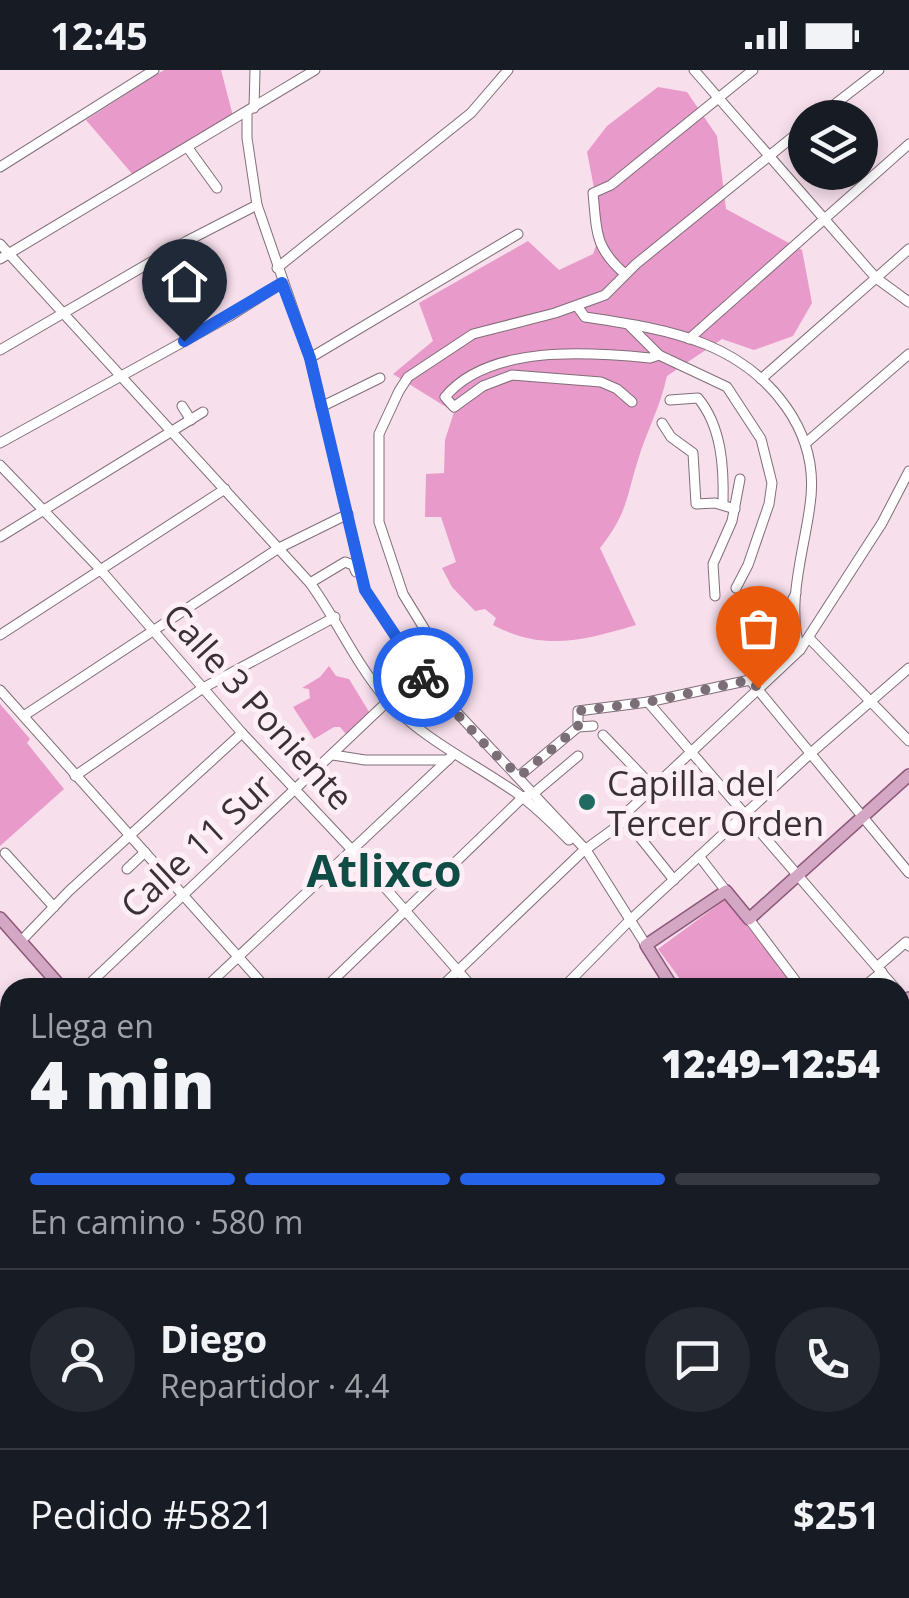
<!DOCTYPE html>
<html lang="es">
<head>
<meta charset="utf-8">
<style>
	body { margin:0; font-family:"Open Sans",sans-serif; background:#242831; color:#f1f3f6; height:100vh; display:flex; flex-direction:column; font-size:38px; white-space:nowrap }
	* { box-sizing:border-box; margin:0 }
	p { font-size:32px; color:#9ea1a6 }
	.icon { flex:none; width:55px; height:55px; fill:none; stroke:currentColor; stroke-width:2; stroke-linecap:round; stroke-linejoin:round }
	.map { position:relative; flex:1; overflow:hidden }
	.side { position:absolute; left:0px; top:908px; width:910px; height:622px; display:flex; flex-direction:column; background:#171b24; border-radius:30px 30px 0 0; box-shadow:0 5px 15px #0003 }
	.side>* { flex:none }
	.tools { position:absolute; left:788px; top:30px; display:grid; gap:20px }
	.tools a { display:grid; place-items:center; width:90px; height:90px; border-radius:50%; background:#171b24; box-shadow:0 5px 15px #0003; font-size:50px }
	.pin { position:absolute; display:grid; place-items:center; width:85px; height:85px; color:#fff; margin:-102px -42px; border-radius:50% 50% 50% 0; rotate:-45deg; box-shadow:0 0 10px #0007 }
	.pin .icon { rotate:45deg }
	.courier { position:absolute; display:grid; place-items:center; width:100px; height:100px; margin:-50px; border:8px solid #2563eb; border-radius:50%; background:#fff; color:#222; box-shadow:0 2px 12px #0007 }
	.headline em { font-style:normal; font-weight:800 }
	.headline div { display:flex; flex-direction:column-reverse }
	.headline { display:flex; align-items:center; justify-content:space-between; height:170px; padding:0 30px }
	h1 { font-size:65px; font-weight:800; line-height:75px }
	.bar { display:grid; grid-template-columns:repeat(4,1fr); gap:15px 10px; align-content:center; height:120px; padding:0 30px }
	.bar i { height:12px; border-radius:8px; background:#363941 }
	.bar .selected { background:#2563eb }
	.bar p { grid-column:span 4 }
	.line { display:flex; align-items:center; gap:25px; padding:0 30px; border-top:2px solid #363941 }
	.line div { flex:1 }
	.round { display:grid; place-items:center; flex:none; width:105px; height:105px; border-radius:52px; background:#242831 }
	.status { display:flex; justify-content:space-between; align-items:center; height:70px; padding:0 50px; background:#171b24; direction:ltr }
	.status svg { height:28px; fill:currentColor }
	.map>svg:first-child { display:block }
</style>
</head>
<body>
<div class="status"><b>12:45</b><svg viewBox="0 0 49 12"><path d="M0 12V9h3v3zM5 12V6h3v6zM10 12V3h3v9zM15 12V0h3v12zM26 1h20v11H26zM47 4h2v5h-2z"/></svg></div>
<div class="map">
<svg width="909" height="1528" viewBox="0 0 909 1528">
	<rect width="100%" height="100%" fill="#f7dfec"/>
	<!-- green -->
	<g fill="#e89aca">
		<polygon points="164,0 221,0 233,46 134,106 86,50"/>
		<path d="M658,17L687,22L717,66L726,139L802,180L812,233L793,266L754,280L722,269L667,306C660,338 647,360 638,390C625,431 628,442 600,478L636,555C585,570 544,582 493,555L496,548L485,539L475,541L452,517L442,498L456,492L441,447H425L426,404L444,403L445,370L454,342L393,304L433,271L419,233L528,171L559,200L593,184L602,159L587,82L607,56Z"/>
		<polygon points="329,596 336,606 349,609 371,645 346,664 340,657 334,657 314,669 293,637 310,628 309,619 302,618 320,607"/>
		<polygon points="0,634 30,669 27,673 64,719 0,776"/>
		<polygon points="726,829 788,907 773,917 686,917 658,879"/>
	</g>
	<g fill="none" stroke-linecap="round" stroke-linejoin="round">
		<defs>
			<g id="minor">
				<polyline points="694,0 876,208 909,232"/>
				<polyline points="254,38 255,0"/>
				<polyline points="247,42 247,68 257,135 310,288 365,520 417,600 586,780 646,875"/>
				<polyline points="817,48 879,0"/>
				<polyline points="188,78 217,118"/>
				<polyline points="0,97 154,0"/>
				<path d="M0,174L310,513C337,550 356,594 386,629C422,669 474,693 518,724C536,737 553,754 569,770"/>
				<polyline points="0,189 315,0"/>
				<polyline points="277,198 471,43 508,0"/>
				<path d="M625,204C594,177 597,162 593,123L611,115L753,0"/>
				<path d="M577,236L585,247C625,253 667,259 705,274C771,301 821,362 810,435C804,482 786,532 800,580"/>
				<polyline points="629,255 659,285 727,317 761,369 772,413 769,434 748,495 736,518"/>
				<polyline points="689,269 909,74"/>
				<polyline points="0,280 187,171 257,135"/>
				<polyline points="310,288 518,164"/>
				<polyline points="761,309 909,179"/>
				<path d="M670,330L698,328C722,357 724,398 723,434"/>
				<path d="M632,332L617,319L601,312L512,305L483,316L454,337L445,327C489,274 589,282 650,288L659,285"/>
				<polyline points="182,336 191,350"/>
				<polyline points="321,337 380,308"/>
				<polyline points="662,353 671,367 693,383 696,434 715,433 735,439"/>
				<polyline points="807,372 909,284"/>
				<polyline points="0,373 230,246 282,213"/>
				<polyline points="0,395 99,498 242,663 353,781 473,918"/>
				<polyline points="0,467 203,342"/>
				<polyline points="310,513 345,492 353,495 356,502"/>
				<polyline points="715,526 713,494 732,451 740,409"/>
				<polyline points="771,564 791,543 788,538 796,523"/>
				<polyline points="0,565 225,419"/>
				<polyline points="809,568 909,671"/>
				<polyline points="406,582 448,596 455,594"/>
				<polyline points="455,594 430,568 403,524 379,452 379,364 399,321 408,307 473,264 555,243 605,225 636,194 805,57"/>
				<polyline points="0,620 266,918"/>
				<polyline points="648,632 895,918"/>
				<polyline points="25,645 279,478 348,444"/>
				<polyline points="578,657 578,641 648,632 750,610 909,803"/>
				<polyline points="603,665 653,717"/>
				<polyline points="333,685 365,690 448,690"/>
				<polyline points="75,706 203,618 335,547"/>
				<polyline points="519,706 578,657 593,656"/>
				<polyline points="626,750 674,810"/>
				<polyline points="5,783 54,837"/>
				<polyline points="699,786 726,821"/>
				<polyline points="127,799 145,782"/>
				<polyline points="749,849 801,918"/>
				<polyline points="21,871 69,821 242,663"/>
				<polyline points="877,897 906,872 909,876"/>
				<polyline points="85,918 388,631"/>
				<polyline points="205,918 454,684"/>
				<polyline points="325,918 523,727 534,723 578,686"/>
				<polyline points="440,918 582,782 626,750 626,743 800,580 882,453 909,401"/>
				<polyline points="563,918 629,851 811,683 909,598"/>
				<polyline points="862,918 882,902"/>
				<polyline points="0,995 10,986"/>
				<polyline points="0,1130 10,1118"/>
				<polyline points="900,1143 909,1136"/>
				<polyline points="900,1257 909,1281"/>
				<polyline points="0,1259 10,1268"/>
				<polyline points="0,1288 10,1277"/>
				<polyline points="900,1357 909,1352"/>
				<polyline points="900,1369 906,1383"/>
				<polyline points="0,1399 10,1407"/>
				<polyline points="0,1446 10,1434"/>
				<polyline points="0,1457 10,1446"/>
				<polyline points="900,1471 909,1466"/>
				<polyline points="900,1492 909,1510"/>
				<polyline points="142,1520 151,1528"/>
				<polyline points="420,1520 423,1528"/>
				<polyline points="501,1520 506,1520"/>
				<polyline points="581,1520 599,1528"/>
				<polyline points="760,1520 766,1528"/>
				<polyline points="190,1528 192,1520"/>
				<polyline points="536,1528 553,1520"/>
				<polyline points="633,1528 649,1520"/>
				<polyline points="781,1528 798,1520"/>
			</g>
			<g id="major">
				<polyline points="0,848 62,918"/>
				<polyline points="673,918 646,875 726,821 749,849 909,705"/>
				<polyline points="900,936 909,928"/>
				<polyline points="900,1178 909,1175"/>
				<polyline points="900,1188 909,1185"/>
				<polyline points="900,1252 909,1219"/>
				<polyline points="73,1528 80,1520"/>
				<polyline points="251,1528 277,1520"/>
				<polyline points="296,1528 321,1520"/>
			</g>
		</defs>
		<!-- minor casing -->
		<use href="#minor" stroke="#816d79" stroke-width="11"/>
		<!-- major casing -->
		<use href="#major" stroke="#8c5778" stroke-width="14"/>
		<!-- minor -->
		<use href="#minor" stroke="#fff" stroke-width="9"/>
		<!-- major -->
		<use href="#major" stroke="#d4a7c4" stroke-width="11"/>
	</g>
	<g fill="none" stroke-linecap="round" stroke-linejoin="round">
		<!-- done -->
		<polyline stroke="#7c6e76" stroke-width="10" stroke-dasharray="0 18" points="423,607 490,680 520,706 578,657 578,641 648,632 750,610 758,618"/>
		<!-- route -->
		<polyline stroke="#2563eb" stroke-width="12" points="184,271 282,213 310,288 365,520 423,607"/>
	</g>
	<!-- markers -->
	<circle fill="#206a62" stroke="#feeff7" stroke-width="4" cx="587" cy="732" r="10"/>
	<g text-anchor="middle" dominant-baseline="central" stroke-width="10" stroke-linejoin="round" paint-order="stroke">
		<!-- street labels -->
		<g font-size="35" fill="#3a3136" stroke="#feeff7">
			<text transform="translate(259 636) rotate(48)">Calle 3 Poniente</text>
			<text transform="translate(196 775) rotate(-43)">Calle 11 Sur</text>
		</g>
		<!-- poi labels -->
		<g font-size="35" fill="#3a3136" stroke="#feeff7" text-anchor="start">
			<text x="607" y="712">Capilla del<tspan x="607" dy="40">Tercer Orden</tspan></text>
		</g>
		<!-- district labels -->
		<g font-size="45" font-weight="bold" fill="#0f4c46" stroke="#feeff7">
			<text x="384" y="799">Atlixco</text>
		</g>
	</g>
</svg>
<div class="tools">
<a><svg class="icon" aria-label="layers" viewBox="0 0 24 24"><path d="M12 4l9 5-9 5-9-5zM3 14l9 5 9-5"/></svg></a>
</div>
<div class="pin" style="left:758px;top:618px;background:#ea580c"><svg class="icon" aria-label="bag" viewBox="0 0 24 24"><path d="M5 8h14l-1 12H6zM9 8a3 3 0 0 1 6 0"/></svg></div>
<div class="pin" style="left:184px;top:271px;background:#1f2937"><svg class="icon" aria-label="home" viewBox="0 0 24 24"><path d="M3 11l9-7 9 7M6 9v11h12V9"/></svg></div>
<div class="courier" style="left:423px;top:607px"><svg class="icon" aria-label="bike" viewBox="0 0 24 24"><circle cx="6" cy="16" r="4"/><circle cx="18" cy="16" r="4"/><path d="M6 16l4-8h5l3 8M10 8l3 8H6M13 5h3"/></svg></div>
<section class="side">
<div class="headline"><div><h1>4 min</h1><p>Llega en</p></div><em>12:49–12:54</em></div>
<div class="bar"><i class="selected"></i><i class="selected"></i><i class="selected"></i><i></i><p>En camino · 580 m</p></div>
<div class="line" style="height:180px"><a class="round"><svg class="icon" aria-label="person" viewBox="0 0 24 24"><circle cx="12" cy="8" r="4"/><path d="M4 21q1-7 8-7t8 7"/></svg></a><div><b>Diego</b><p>Repartidor · 4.4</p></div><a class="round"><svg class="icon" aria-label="chat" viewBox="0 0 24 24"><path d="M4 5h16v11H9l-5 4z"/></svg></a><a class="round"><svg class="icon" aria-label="phone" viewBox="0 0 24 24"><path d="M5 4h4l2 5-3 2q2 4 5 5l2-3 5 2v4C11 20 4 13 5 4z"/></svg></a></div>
<div class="line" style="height:130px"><div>Pedido #5821</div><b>$251</b></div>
</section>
</div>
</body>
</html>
